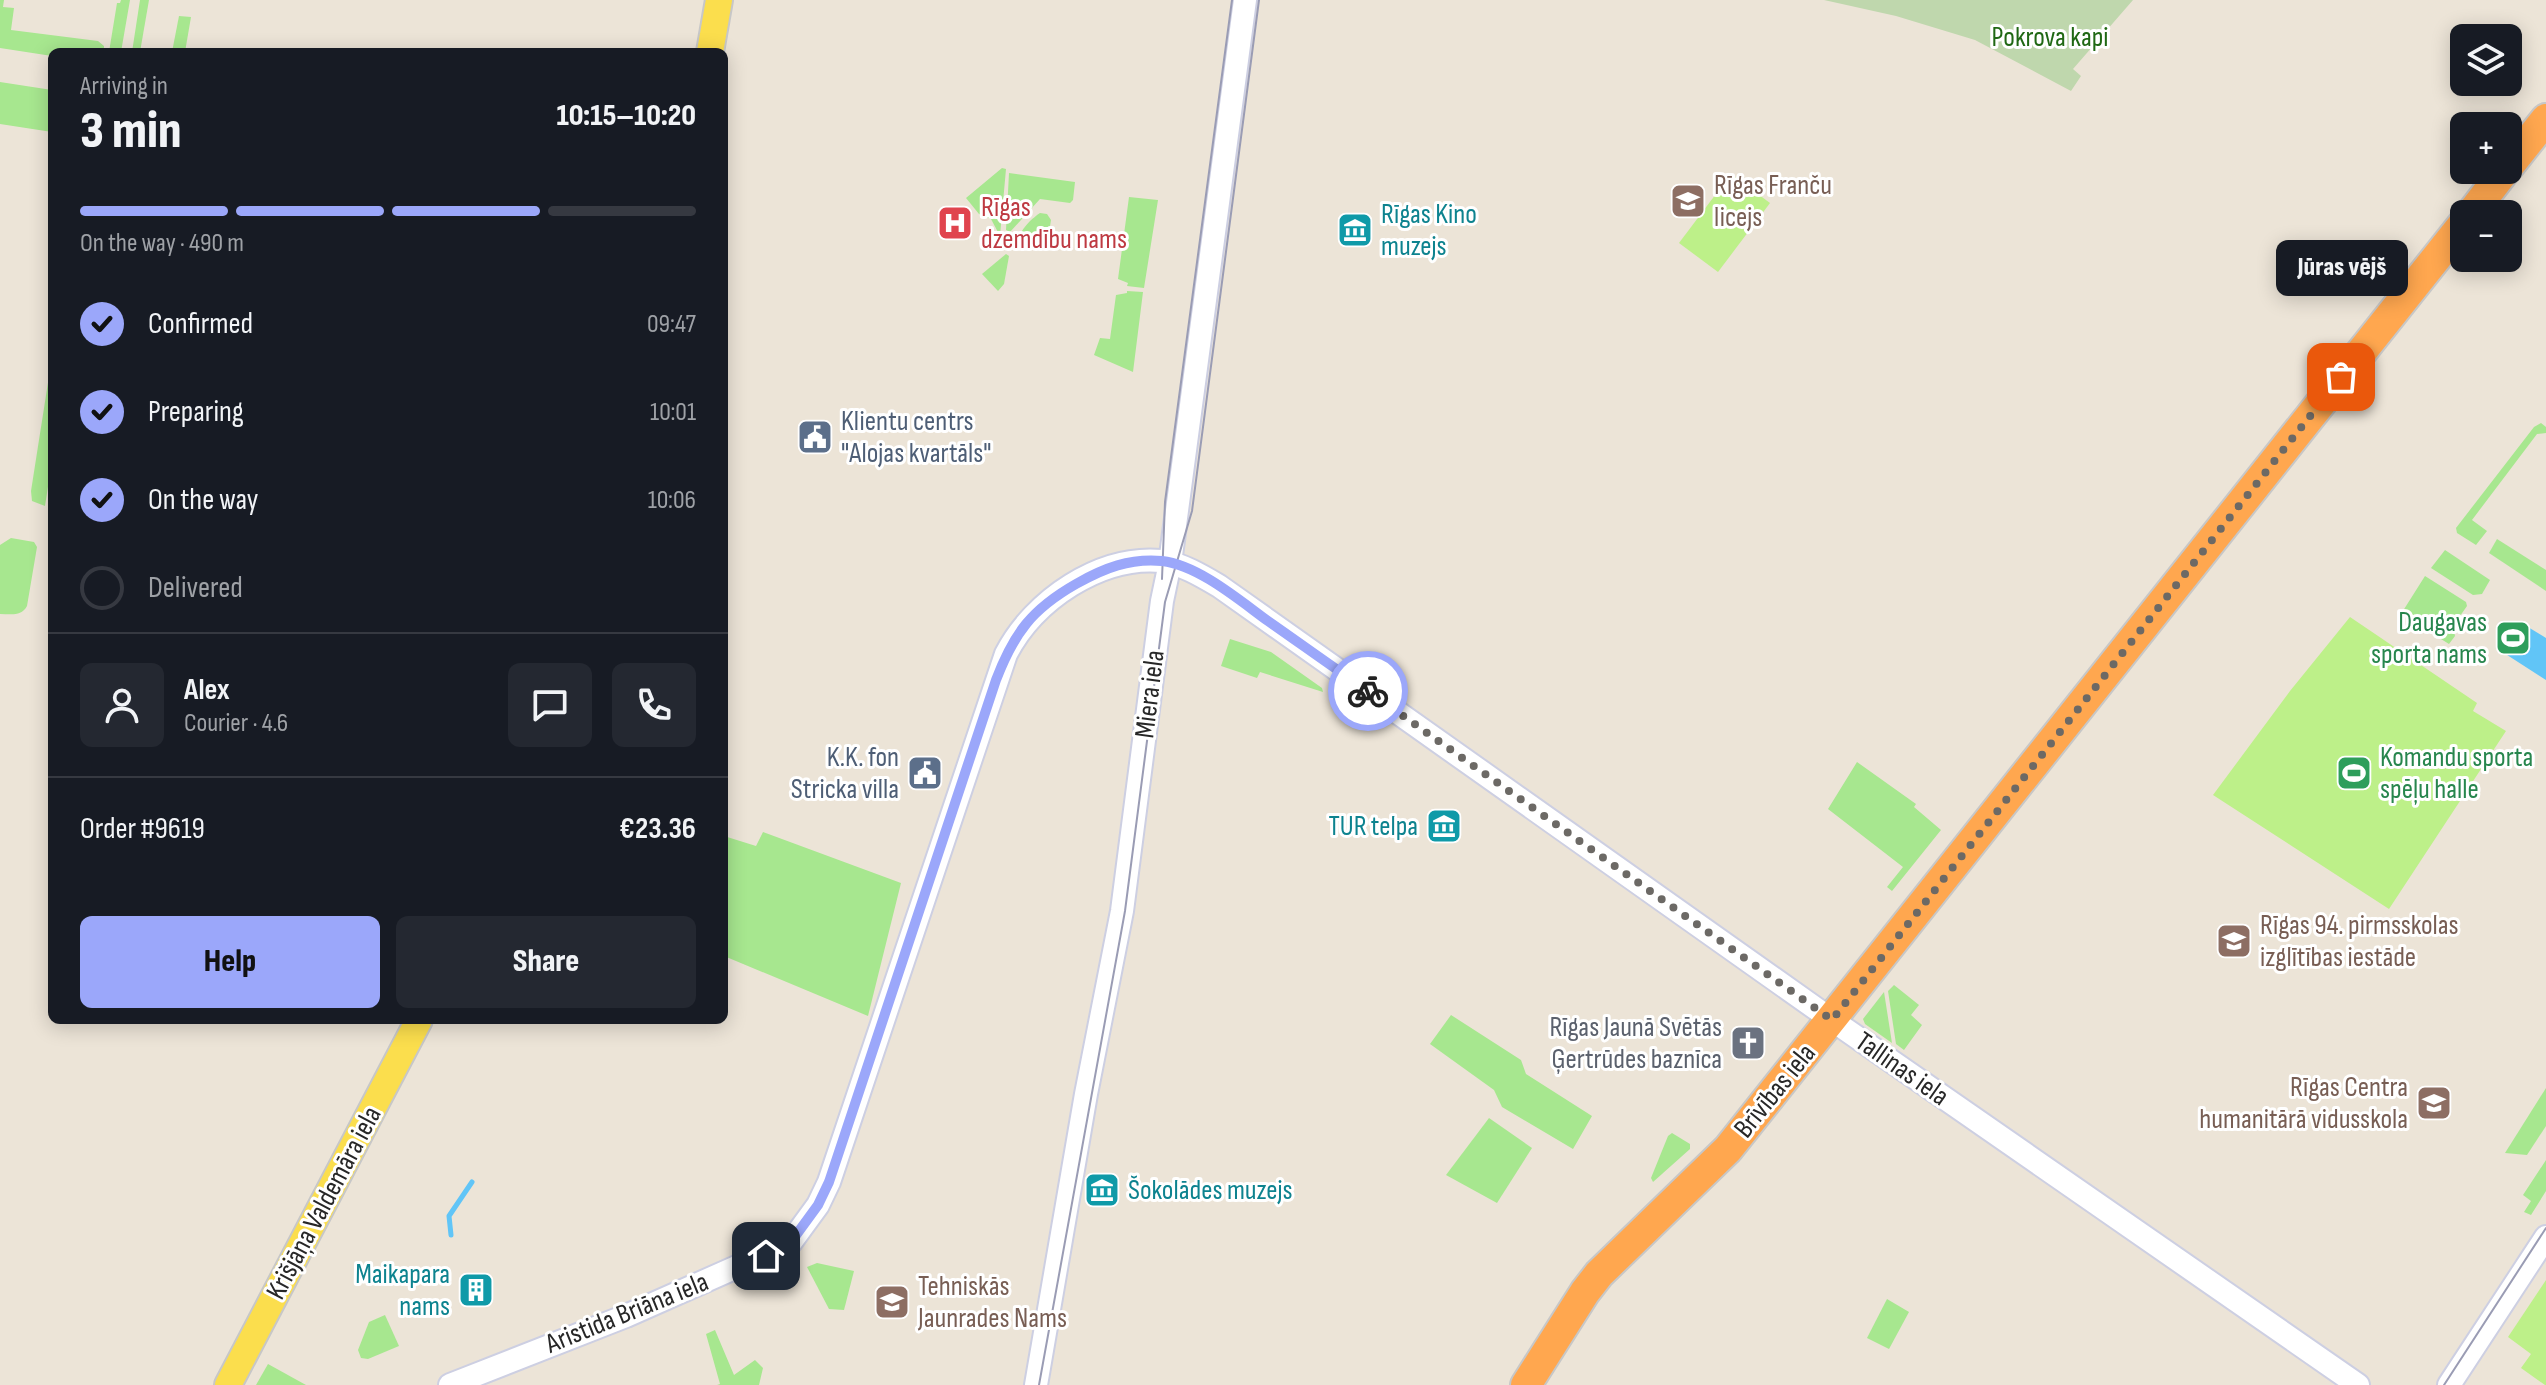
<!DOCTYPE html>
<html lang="en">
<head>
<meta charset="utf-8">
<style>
	body { margin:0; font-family:"Sofia Sans Condensed",sans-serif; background:#242831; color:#f1f3f6; height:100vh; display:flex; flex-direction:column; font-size:30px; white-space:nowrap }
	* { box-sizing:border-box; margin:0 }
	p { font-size:26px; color:#9ea1a6 }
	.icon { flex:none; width:44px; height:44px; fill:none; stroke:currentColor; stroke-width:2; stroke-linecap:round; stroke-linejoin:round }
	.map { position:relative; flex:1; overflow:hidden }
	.details { position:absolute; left:48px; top:48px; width:680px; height:976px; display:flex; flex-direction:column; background:#171b24; border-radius:12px; box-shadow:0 4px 20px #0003 }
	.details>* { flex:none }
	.tools { position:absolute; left:2450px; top:24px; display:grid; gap:16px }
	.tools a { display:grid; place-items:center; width:72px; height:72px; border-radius:12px; background:#171b24; box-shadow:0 4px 20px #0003; font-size:40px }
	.pin { position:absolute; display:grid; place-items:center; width:68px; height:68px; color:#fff; margin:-34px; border-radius:16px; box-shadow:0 4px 12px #0006 }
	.courier { position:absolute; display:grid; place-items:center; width:80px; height:80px; margin:-40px; border:6px solid #9ba7fa; border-radius:50%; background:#fff; color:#222; box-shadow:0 2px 10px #0007 }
	.bubble { position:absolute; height:56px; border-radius:12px; background:#171b24; box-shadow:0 4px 20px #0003; font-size:26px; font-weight:800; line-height:56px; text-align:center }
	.head em { font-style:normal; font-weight:800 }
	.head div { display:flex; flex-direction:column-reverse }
	.head { display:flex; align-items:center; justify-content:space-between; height:136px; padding:0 32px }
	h1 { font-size:52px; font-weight:800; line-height:60px }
	.bar { display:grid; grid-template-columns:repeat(4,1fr); gap:12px 8px; align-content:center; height:96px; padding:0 32px }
	.bar i { height:10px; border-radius:6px; background:#363941 }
	.bar .active { background:#9ba7fa }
	.bar p { grid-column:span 4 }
	.line { display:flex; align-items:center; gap:20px; padding:0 32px; border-top:2px solid #363941 }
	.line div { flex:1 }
	.round { display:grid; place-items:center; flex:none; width:84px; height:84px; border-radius:12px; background:#242831 }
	ol { padding:0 32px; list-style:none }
	li { display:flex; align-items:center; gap:24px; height:88px }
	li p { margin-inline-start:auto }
	li .icon { padding:8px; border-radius:50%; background:#9ba7fa; color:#111; stroke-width:4 }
	li:last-child { color:#9ea1a6 }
	li i { width:44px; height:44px; border:4px solid #363941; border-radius:50% }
	.cta { display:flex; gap:16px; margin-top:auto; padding:16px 32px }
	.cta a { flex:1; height:92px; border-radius:12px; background:#9ba7fa; color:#111; font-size:32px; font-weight:800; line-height:92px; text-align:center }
	.cta a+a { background:#242831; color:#f1f3f6 }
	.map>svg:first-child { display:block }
</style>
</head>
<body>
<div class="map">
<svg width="2546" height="1385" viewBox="0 0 2546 1385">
	<rect width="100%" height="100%" fill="#ece4d7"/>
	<!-- green -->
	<g fill="#a7e78f">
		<polygon points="0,0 4,0 3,7 14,8 11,30 98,41 104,46 104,52 52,52 52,56 0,48"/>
		<polygon points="121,0 130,0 121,52 109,52 117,3 120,3"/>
		<polygon points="140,0 149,0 140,52 132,52"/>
		<polygon points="179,16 191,17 185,52 172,52"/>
		<polygon points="0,82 52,90 52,132 0,124"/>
		<polygon points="1002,168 1006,169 1000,236 991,219 979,214 966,198"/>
		<polygon points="1009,173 1075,182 1073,200 1070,203 1040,199 1010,232 1006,230"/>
		<polygon points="1129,197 1158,200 1144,288 1127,286 1128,283 1118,279"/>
		<path d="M1040,213L1047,214L1051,220L1047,245C1040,252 1026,250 1019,244C1017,232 1030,220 1040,213Z"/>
		<polygon points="1006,254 1009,256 1004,284 998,291 982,274"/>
		<polygon points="1127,291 1143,292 1133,372 1094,355 1100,338 1110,339 1116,295 1127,293"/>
		<polygon points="52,357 52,461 45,506 32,501 31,491"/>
		<polygon points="2541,423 2546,427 2546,433 2537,434 2472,520 2487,531 2476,545 2457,533 2456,528 2534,427"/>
		<path d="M11,538L34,542L37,547L27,606C21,617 11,614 0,614V545Z"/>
		<polygon points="2497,539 2546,570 2546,591 2489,553"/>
		<polygon points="2445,550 2490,580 2482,594 2473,595 2431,568"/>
		<polygon points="2425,576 2466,602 2467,606 2453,626 2455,636 2449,644 2401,614"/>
		<polygon points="1230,639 1271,652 1322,688 1323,692 1260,672 1257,678 1221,666"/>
		<polygon points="1857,762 1916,804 1914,807 1941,830 1892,891 1887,887 1903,867 1828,809"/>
		<polygon points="763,832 901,883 868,1016 724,956 724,836 756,846"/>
		<polygon points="1894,985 1919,1005 1911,1015 1922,1025 1904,1050 1896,1044 1888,991"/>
		<polygon points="1884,992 1892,1043 1865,1024 1863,1019"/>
		<polygon points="1451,1015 1521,1060 1526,1074 1592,1116 1573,1149 1502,1107 1494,1090 1430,1044"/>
		<polygon points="2546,1088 2546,1126 2527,1155 2505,1153"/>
		<polygon points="1489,1118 1532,1148 1497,1203 1446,1175"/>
		<polygon points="1672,1133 1690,1144 1690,1149 1653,1182 1651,1178 1668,1136"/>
		<polygon points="2546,1160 2546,1191 2531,1215 2524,1212 2531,1201 2523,1195"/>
		<polygon points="817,1263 854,1271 844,1310 829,1309 807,1267"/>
		<polygon points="1887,1299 1909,1312 1889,1349 1867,1338"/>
		<polygon points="385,1315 399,1346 368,1359 361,1358 358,1350 369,1322"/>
		<polygon points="715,1330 734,1375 755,1360 763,1368 759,1385 717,1385 720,1384 706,1334"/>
		<polygon points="268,1364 306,1385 256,1385"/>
	</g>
	<!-- cemetery -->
	<polygon fill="#bfd7ad" points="1824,0 2133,0 2073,69 2081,76 2071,91 1975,40 1896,16"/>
	<!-- pitch -->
	<g fill="#bdf089">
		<polygon points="1731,174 1770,203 1718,272 1679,243"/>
		<polygon points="2350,617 2477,703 2473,711 2506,731 2389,909 2213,795 2290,691"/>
		<polygon points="2546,1280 2546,1385 2545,1385 2521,1368 2531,1354 2508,1337"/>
	</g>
	<!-- water -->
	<polygon fill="#61c5f7" points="2523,624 2546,638 2546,680 2504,653"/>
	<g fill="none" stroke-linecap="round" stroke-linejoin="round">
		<!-- stream -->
		<polyline stroke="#61c5f7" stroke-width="5" points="451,1235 449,1216 472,1182"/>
		<defs>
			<g id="minor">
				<path d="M450,1385L626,1316L784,1246L791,1242L818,1205L829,1182L1006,654C1034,600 1100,555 1162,561C1182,564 1202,576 1219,586L1832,1020L2358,1385"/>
				<polyline points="1036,1385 1086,1094 1122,911 1162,601 1170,563 1245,0"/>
				<polyline points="2449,1385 2546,1237"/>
			</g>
			<g id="major">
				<polyline points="710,52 719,0"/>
				<polyline points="228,1385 419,1020"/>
			</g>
			<g id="highway">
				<polyline points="2508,167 2546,119"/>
				<polyline points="2471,214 2505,170"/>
				<polyline points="1526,1385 1585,1292 1599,1274 1728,1149 2464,223"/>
			</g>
		</defs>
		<!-- minor casing -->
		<use href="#minor" stroke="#cdcfe2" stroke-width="26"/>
		<!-- major casing -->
		<use href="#major" stroke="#c7c7c7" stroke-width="30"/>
		<!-- highway casing -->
		<use href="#highway" stroke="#c7c7c7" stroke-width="34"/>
		<!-- minor -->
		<use href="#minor" stroke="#fff" stroke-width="22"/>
		<!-- major -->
		<use href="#major" stroke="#fbde4d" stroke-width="26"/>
		<!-- highway -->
		<use href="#highway" stroke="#ffa74f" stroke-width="30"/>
		<!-- tram -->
		<g stroke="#9a9cb4" stroke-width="2">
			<polyline points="1162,579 1165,502 1232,0"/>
			<polyline points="1039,1385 1125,911 1165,602 1192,511 1259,0"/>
			<polyline points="2444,1385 2546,1228"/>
		</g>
	</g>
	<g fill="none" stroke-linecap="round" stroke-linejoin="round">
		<!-- done -->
		<polyline stroke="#6c6965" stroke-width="8" stroke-dasharray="0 14.4" points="1368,691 1832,1020 2341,377"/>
		<!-- route -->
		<path stroke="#9ba7fa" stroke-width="10" d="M766,1256L791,1242L818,1205L829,1182L996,680C1014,633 1032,609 1076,584C1104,568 1130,558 1162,561C1198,565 1239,600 1268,621C1301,644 1334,668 1368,691"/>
	</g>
	<!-- icons -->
	<defs>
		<symbol id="school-square" viewBox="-11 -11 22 22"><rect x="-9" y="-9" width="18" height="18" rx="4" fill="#8d6e63" stroke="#fff"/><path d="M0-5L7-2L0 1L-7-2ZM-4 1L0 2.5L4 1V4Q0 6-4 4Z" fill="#fff"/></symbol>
		<symbol id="hospital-square" viewBox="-11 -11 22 22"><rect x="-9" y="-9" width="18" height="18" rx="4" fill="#e0444e" stroke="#fff"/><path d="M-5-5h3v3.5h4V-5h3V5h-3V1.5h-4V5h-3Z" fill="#fff"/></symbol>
		<symbol id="museum-square" viewBox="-11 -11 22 22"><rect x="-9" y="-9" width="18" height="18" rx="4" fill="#0f9aa8" stroke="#fff"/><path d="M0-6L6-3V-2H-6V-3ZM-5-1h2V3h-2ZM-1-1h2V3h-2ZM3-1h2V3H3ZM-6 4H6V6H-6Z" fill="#fff"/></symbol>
		<symbol id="civic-square" viewBox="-11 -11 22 22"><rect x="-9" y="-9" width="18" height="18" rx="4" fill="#5c6f8a" stroke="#fff"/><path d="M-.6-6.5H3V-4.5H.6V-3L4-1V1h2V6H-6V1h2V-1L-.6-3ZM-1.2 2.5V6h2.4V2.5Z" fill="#fff"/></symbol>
		<symbol id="stadium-square" viewBox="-11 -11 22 22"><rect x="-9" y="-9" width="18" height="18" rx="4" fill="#2e9e5b" stroke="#fff"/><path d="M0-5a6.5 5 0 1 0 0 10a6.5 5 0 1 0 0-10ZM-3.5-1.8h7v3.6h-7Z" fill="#fff"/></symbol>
		<symbol id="church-square" viewBox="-11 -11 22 22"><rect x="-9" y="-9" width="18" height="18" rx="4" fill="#6b7280" stroke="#fff"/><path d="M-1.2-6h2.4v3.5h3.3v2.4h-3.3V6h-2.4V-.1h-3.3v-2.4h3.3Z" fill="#fff"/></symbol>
		<symbol id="building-square" viewBox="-11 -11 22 22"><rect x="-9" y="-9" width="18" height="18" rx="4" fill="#0f9aa8" stroke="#fff"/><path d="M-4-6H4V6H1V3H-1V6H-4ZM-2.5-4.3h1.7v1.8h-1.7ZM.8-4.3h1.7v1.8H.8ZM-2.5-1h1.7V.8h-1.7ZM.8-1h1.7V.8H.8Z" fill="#fff"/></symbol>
	</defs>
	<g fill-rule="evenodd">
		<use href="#school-square" x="1668" y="181" width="40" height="40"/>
		<use href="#hospital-square" x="935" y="203" width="40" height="40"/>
		<use href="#museum-square" x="1335" y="210" width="40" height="40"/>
		<use href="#civic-square" x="795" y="417" width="40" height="40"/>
		<use href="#stadium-square" x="2493" y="618" width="40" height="40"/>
		<use href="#civic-square" x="905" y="753" width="40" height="40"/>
		<use href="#stadium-square" x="2334" y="753" width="40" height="40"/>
		<use href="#museum-square" x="1424" y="806" width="40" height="40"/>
		<use href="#school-square" x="2214" y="921" width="40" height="40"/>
		<use href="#church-square" x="1728" y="1023" width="40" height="40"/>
		<use href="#school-square" x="2414" y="1083" width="40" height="40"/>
		<use href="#museum-square" x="1082" y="1170" width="40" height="40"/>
		<use href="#building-square" x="456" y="1270" width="40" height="40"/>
		<use href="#school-square" x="872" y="1282" width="40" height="40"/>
	</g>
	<g text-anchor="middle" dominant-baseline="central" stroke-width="6" stroke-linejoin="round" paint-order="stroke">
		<!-- park labels -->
		<g font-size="28" fill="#206814" stroke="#fff">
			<text x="2050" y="37">Pokrova kapi</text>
		</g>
		<!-- education labels -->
		<g font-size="28" fill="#785e54" stroke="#fff" text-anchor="start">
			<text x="1714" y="185">Rīgas Franču<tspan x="1714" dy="32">licejs</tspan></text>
			<text x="2260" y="925">Rīgas 94. pirmsskolas<tspan x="2260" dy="32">izglītības iestāde</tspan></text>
			<text x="2408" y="1087" text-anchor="end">Rīgas Centra<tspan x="2408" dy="32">humanitārā vidusskola</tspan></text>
			<text x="918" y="1286">Tehniskās<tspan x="918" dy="32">Jaunrades Nams</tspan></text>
		</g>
		<!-- health labels -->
		<g font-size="28" fill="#be3a42" stroke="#fff" text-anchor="start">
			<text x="981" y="207">Rīgas<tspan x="981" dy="32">dzemdību nams</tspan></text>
		</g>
		<!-- culture labels -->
		<g font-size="28" fill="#0d838f" stroke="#fff" text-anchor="start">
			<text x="1381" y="214">Rīgas Kino<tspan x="1381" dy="32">muzejs</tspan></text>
			<text x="1418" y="826" text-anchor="end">TUR telpa</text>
			<text x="1128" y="1190">Šokolādes muzejs</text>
			<text x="450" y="1274" text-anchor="end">Maikapara<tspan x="450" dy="32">nams</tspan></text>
		</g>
		<!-- service labels -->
		<g font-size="28" fill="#4e5e75" stroke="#fff" text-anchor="start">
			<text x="841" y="421">Klientu centrs<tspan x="841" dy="32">"Alojas kvartāls"</tspan></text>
			<text x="899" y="757" text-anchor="end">K.K. fon<tspan x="899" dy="32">Stricka villa</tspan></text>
		</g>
		<!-- leisure labels -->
		<g font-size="28" fill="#27864d" stroke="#fff" text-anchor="end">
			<text x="2487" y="622">Daugavas<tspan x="2487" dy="32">sporta nams</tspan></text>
			<text x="2380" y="757" text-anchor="start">Komandu sporta<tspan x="2380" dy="32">spēļu halle</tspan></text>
		</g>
		<!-- street labels -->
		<g font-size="28" fill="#272727" stroke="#fff">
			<text transform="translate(1150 694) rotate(-83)">Miera iela</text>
			<text transform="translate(1902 1069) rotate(35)">Tallinas iela</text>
			<text transform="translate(1775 1091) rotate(-51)">Brīvības iela</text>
			<text transform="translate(324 1203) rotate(-62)">Krišjāņa Valdemāra iela</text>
			<text transform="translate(627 1313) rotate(-22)">Aristida Briāna iela</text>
		</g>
		<!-- worship labels -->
		<g font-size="28" fill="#5b616d" stroke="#fff" text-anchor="end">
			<text x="1722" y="1027">Rīgas Jaunā Svētās<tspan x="1722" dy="32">Ģertrūdes baznīca</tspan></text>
		</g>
	</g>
</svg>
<div class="tools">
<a><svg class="icon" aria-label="layers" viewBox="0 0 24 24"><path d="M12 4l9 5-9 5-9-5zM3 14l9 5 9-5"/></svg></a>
<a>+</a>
<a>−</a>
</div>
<div class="pin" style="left:2341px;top:377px;background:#ea580c"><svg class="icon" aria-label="bag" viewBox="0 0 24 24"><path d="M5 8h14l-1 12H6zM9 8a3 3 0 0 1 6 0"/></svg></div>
<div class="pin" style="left:766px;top:1256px;background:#1f2937"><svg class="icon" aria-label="home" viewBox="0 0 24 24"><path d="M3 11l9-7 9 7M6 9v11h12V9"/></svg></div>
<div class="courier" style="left:1368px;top:691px"><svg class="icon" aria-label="bike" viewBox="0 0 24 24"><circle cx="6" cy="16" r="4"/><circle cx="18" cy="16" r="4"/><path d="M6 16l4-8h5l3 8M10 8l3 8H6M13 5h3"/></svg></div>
<div class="bubble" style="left:2276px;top:240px;width:132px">Jūras vējš</div>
<section class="details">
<div class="head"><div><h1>3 min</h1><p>Arriving in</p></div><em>10:15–10:20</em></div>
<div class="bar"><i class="active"></i><i class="active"></i><i class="active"></i><i></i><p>On the way · 490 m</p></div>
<ol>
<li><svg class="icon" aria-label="check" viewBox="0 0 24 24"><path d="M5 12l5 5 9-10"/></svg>Confirmed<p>09:47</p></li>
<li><svg class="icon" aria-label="check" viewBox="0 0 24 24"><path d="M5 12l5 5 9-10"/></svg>Preparing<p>10:01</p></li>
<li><svg class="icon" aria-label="check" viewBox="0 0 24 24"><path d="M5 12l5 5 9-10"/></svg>On the way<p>10:06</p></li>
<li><i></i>Delivered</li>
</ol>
<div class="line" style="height:144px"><a class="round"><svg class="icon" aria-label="person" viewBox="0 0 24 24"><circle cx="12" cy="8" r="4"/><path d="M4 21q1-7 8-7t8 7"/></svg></a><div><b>Alex</b><p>Courier · 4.6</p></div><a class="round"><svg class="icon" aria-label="chat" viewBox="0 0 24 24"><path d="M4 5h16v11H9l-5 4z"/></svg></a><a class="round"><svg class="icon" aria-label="phone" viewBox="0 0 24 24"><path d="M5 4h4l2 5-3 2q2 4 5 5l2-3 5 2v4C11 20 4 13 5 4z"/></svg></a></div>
<div class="line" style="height:104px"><div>Order #9619</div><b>€23.36</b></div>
<div class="cta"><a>Help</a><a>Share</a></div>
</section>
</div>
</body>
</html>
